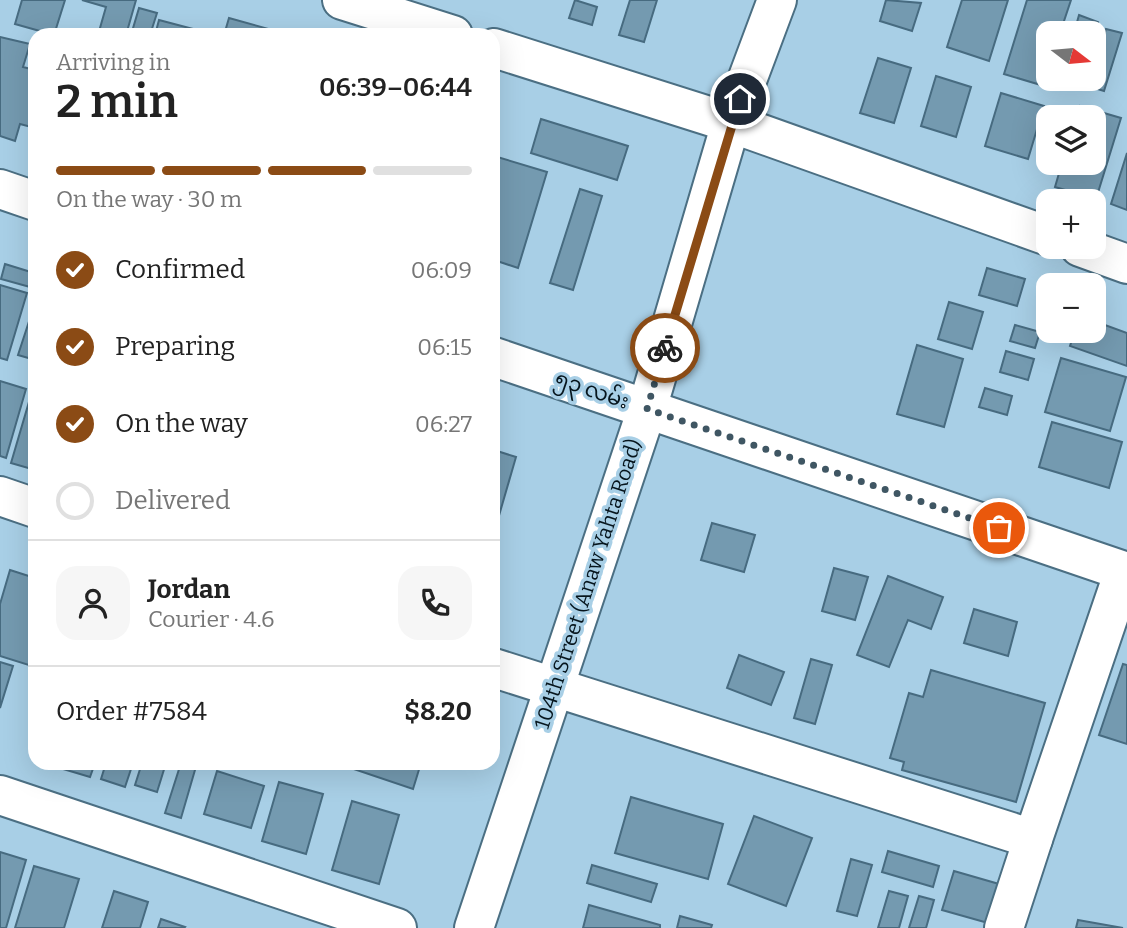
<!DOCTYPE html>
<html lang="en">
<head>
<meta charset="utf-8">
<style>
	body { margin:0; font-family:Bitter,"Noto Sans Myanmar",serif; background:#f6f6f6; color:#222; height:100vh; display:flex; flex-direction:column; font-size:26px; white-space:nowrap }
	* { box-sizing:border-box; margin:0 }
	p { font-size:23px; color:#767676 }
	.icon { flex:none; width:38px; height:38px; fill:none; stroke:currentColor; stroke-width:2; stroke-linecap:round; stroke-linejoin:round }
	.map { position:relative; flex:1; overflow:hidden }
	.drawer { position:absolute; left:28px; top:28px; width:472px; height:742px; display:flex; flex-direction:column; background:#fff; border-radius:21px; box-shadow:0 7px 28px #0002 }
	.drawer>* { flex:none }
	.needle { width:46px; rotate:106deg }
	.tools { position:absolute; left:1036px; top:21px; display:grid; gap:14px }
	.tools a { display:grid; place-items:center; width:70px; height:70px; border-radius:14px; background:#fff; box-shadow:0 7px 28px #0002; font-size:35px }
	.pin { position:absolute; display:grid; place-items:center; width:60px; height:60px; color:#fff; margin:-30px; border:4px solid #fff; border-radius:50%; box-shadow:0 2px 7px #0007 }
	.courier { position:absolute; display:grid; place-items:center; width:70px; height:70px; margin:-35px; border:5px solid #8b4b15; border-radius:50%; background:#fff; color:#222; box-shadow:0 2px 9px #0007 }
	.overview em { font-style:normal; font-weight:600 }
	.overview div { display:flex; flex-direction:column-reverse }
	.overview { display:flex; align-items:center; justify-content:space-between; height:119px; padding:0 28px }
	h1 { font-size:46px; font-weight:600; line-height:52px }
	.bar { display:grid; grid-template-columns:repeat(4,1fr); gap:10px 7px; align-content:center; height:84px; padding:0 28px }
	.bar i { height:9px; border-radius:5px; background:#e0e0e0 }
	.bar .on { background:#8b4b15 }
	.bar p { grid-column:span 4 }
	.line { display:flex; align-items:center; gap:18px; padding:0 28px; border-top:2px solid #e0e0e0 }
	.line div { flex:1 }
	.round { display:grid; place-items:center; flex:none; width:74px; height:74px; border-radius:21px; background:#f6f6f6 }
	ol { padding:0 28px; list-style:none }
	li { display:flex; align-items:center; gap:21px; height:77px }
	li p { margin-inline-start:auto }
	li .icon { padding:7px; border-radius:50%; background:#8b4b15; color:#fff; stroke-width:4 }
	li:last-child { color:#767676 }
	li i { width:38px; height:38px; border:4px solid #e0e0e0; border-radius:50% }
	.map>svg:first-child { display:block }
</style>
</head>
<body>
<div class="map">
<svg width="1127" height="928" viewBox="0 0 1127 928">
	<rect width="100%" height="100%" fill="#a8cfe6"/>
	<!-- building -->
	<g fill="#749ab0" stroke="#476b80" stroke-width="2">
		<polygon points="22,0 65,0 54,35 15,24"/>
		<polygon points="82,0 136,0 126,35 98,35 106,7"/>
		<polygon points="575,0 597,7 592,25 569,18"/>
		<polygon points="630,0 657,0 644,42 619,35"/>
		<polygon points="886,0 921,3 912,31 880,21"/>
		<polygon points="962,0 1008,0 989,61 947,47"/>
		<polygon points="1027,0 1071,0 1060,33 1048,33 1048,73 1044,86 1004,74"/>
		<polygon points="139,8 157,13 150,35 131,35"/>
		<polygon points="1079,15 1098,22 1094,37 1094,33 1074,33"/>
		<polygon points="229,18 290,35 224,35"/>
		<polygon points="159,20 193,29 191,35 155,35"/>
		<polygon points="1106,29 1122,33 1104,91 1088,86 1090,79 1094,79 1094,68"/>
		<polygon points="0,37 30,44 23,67 35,70 35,128 20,124 15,141 0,136"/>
		<polygon points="878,58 911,68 894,123 860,113"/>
		<polygon points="936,76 971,87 956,137 921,126"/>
		<polygon points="1001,93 1044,106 1028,159 985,146"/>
		<polygon points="1080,106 1121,118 1096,199 1055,187 1062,163 1094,163 1094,117 1076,117"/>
		<polygon points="541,119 628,146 617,180 531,153"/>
		<polygon points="1127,153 1127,210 1111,204"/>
		<polygon points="494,156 547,172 518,268 494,260"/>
		<polygon points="580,189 602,196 573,290 550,283"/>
		<polygon points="5,264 34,273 30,287 1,279"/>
		<polygon points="987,268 1025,279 1017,306 979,295"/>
		<polygon points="0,285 27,293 7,360 0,358"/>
		<polygon points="949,302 983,312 972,349 938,339"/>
		<polygon points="35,303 35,360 18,355"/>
		<polygon points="1094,321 1127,333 1127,366 1070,346 1075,331 1094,331"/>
		<polygon points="1015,325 1040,332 1035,348 1010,341"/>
		<polygon points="917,345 963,359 944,427 897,414"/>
		<polygon points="1006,351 1034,359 1028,380 1000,372"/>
		<polygon points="1061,358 1126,377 1110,431 1045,412"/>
		<polygon points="0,381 26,389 6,458 0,456"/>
		<polygon points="985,388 1012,396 1007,415 979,407"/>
		<polygon points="31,395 35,396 35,470 11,463"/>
		<polygon points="1052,422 1122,442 1109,488 1039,467"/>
		<polygon points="494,450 516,457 498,519 494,518"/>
		<polygon points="712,523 755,535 744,572 701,560"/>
		<polygon points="834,568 868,577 855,620 822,611"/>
		<polygon points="10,570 35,578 35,667 0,656 0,604"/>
		<polygon points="888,576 943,597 931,629 908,620 889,667 857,655"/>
		<polygon points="974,609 1017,622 1008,656 964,643"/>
		<polygon points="739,655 784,672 771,705 727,688"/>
		<polygon points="811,659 832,665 815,724 794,718"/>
		<polygon points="0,662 13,666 0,708"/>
		<polygon points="1123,664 1127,665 1127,744 1099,735"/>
		<polygon points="931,670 1045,703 1016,802 902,770 904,762 890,758 909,693 923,697"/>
		<polygon points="43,763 95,763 90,777"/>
		<polygon points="106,763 133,763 125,787 101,779"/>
		<polygon points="142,763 166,763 157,792 135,785"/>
		<polygon points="181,763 197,763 181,818 165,813"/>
		<polygon points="336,763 421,763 413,789"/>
		<polygon points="217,771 264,786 251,828 204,814"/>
		<polygon points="279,782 323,794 306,854 262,841"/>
		<polygon points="631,797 723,824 708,879 615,853"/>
		<polygon points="352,801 399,815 379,884 332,870"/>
		<polygon points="754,816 812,838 786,906 728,884"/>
		<polygon points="888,851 939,866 933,887 882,872"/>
		<polygon points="0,852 26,860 6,928 0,928"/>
		<polygon points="851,859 872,865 857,916 837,911"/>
		<polygon points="592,865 657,884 651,902 587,883"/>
		<polygon points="34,866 79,879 64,928 15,928"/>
		<polygon points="954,871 999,884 988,923 942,910"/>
		<polygon points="114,891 148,902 140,928 102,928"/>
		<polygon points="889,891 908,896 899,928 878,928"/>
		<polygon points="919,896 934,900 926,928 909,928"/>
		<polygon points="589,905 660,925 660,928 583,928"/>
		<polygon points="680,916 712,925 711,928 677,928"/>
		<polygon points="161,919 185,927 184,928 158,928"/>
		<polygon points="1078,920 1123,928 1076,928"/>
	</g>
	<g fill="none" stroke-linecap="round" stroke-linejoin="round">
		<defs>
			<g id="street">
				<polyline points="342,0 453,35"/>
				<polyline points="494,48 731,123 1048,236"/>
				<polyline points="0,189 35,201"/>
				<polyline points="1080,247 1127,264"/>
				<polyline points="494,357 1127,572"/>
				<polyline points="0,496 35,508"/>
				<polyline points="494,668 1033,839 1004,928"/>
				<polyline points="0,795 397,928"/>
				<polyline points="1033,839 1124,571"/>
				<polyline points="474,928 647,409 731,123 777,0"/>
			</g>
		</defs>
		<!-- street casing -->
		<use href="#street" stroke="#4b6f83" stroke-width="42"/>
		<!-- street -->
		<use href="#street" stroke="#fff" stroke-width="38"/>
	</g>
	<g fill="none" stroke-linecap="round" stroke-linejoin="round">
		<!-- done -->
		<polyline stroke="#3f5663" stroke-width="7" stroke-dasharray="0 12.6" points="665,348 647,409 999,528"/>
		<!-- route -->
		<polyline stroke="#8b4b15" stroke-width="9" points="665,348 740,99"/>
	</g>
	<g text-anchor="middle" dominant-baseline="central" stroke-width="7" stroke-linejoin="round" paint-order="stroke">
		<!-- street labels -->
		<g font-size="21" fill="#06151d" stroke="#a8cfe6">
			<text transform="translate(592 390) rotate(19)">၅၃ လမ်း</text>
			<text transform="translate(588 584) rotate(-72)">104th Street (Anaw Yahta Road)</text>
		</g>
	</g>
</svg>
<div class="tools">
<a><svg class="needle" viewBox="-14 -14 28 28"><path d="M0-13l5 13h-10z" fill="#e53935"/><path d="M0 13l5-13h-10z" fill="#767676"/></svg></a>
<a><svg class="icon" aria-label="layers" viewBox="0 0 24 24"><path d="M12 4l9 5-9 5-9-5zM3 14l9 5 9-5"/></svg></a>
<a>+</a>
<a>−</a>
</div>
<div class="pin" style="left:999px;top:528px;background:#ea580c"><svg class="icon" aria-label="bag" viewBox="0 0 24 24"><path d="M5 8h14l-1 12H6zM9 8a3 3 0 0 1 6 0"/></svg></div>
<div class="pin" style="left:740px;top:99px;background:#1f2937"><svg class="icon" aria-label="home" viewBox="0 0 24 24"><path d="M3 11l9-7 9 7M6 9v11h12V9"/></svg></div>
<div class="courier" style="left:665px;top:348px"><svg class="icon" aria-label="bike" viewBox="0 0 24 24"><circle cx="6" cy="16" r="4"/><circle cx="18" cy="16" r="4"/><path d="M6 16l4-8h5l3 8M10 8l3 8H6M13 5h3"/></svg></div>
<section class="drawer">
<div class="overview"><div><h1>2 min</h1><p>Arriving in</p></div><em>06:39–06:44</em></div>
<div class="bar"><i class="on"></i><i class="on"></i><i class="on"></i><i></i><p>On the way · 30 m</p></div>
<ol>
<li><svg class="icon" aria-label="check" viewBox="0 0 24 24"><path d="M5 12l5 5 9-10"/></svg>Confirmed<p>06:09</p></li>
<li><svg class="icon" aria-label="check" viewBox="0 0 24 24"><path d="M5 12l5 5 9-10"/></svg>Preparing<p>06:15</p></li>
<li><svg class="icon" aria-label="check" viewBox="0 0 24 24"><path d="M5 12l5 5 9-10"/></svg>On the way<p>06:27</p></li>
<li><i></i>Delivered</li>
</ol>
<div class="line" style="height:126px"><a class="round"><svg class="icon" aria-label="person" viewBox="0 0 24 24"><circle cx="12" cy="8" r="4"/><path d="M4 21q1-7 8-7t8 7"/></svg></a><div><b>Jordan</b><p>Courier · 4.6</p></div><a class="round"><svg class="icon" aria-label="phone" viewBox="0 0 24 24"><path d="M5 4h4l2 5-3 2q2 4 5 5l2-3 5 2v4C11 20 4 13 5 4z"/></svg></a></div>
<div class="line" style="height:91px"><div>Order #7584</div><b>$8.20</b></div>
</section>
</div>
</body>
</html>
